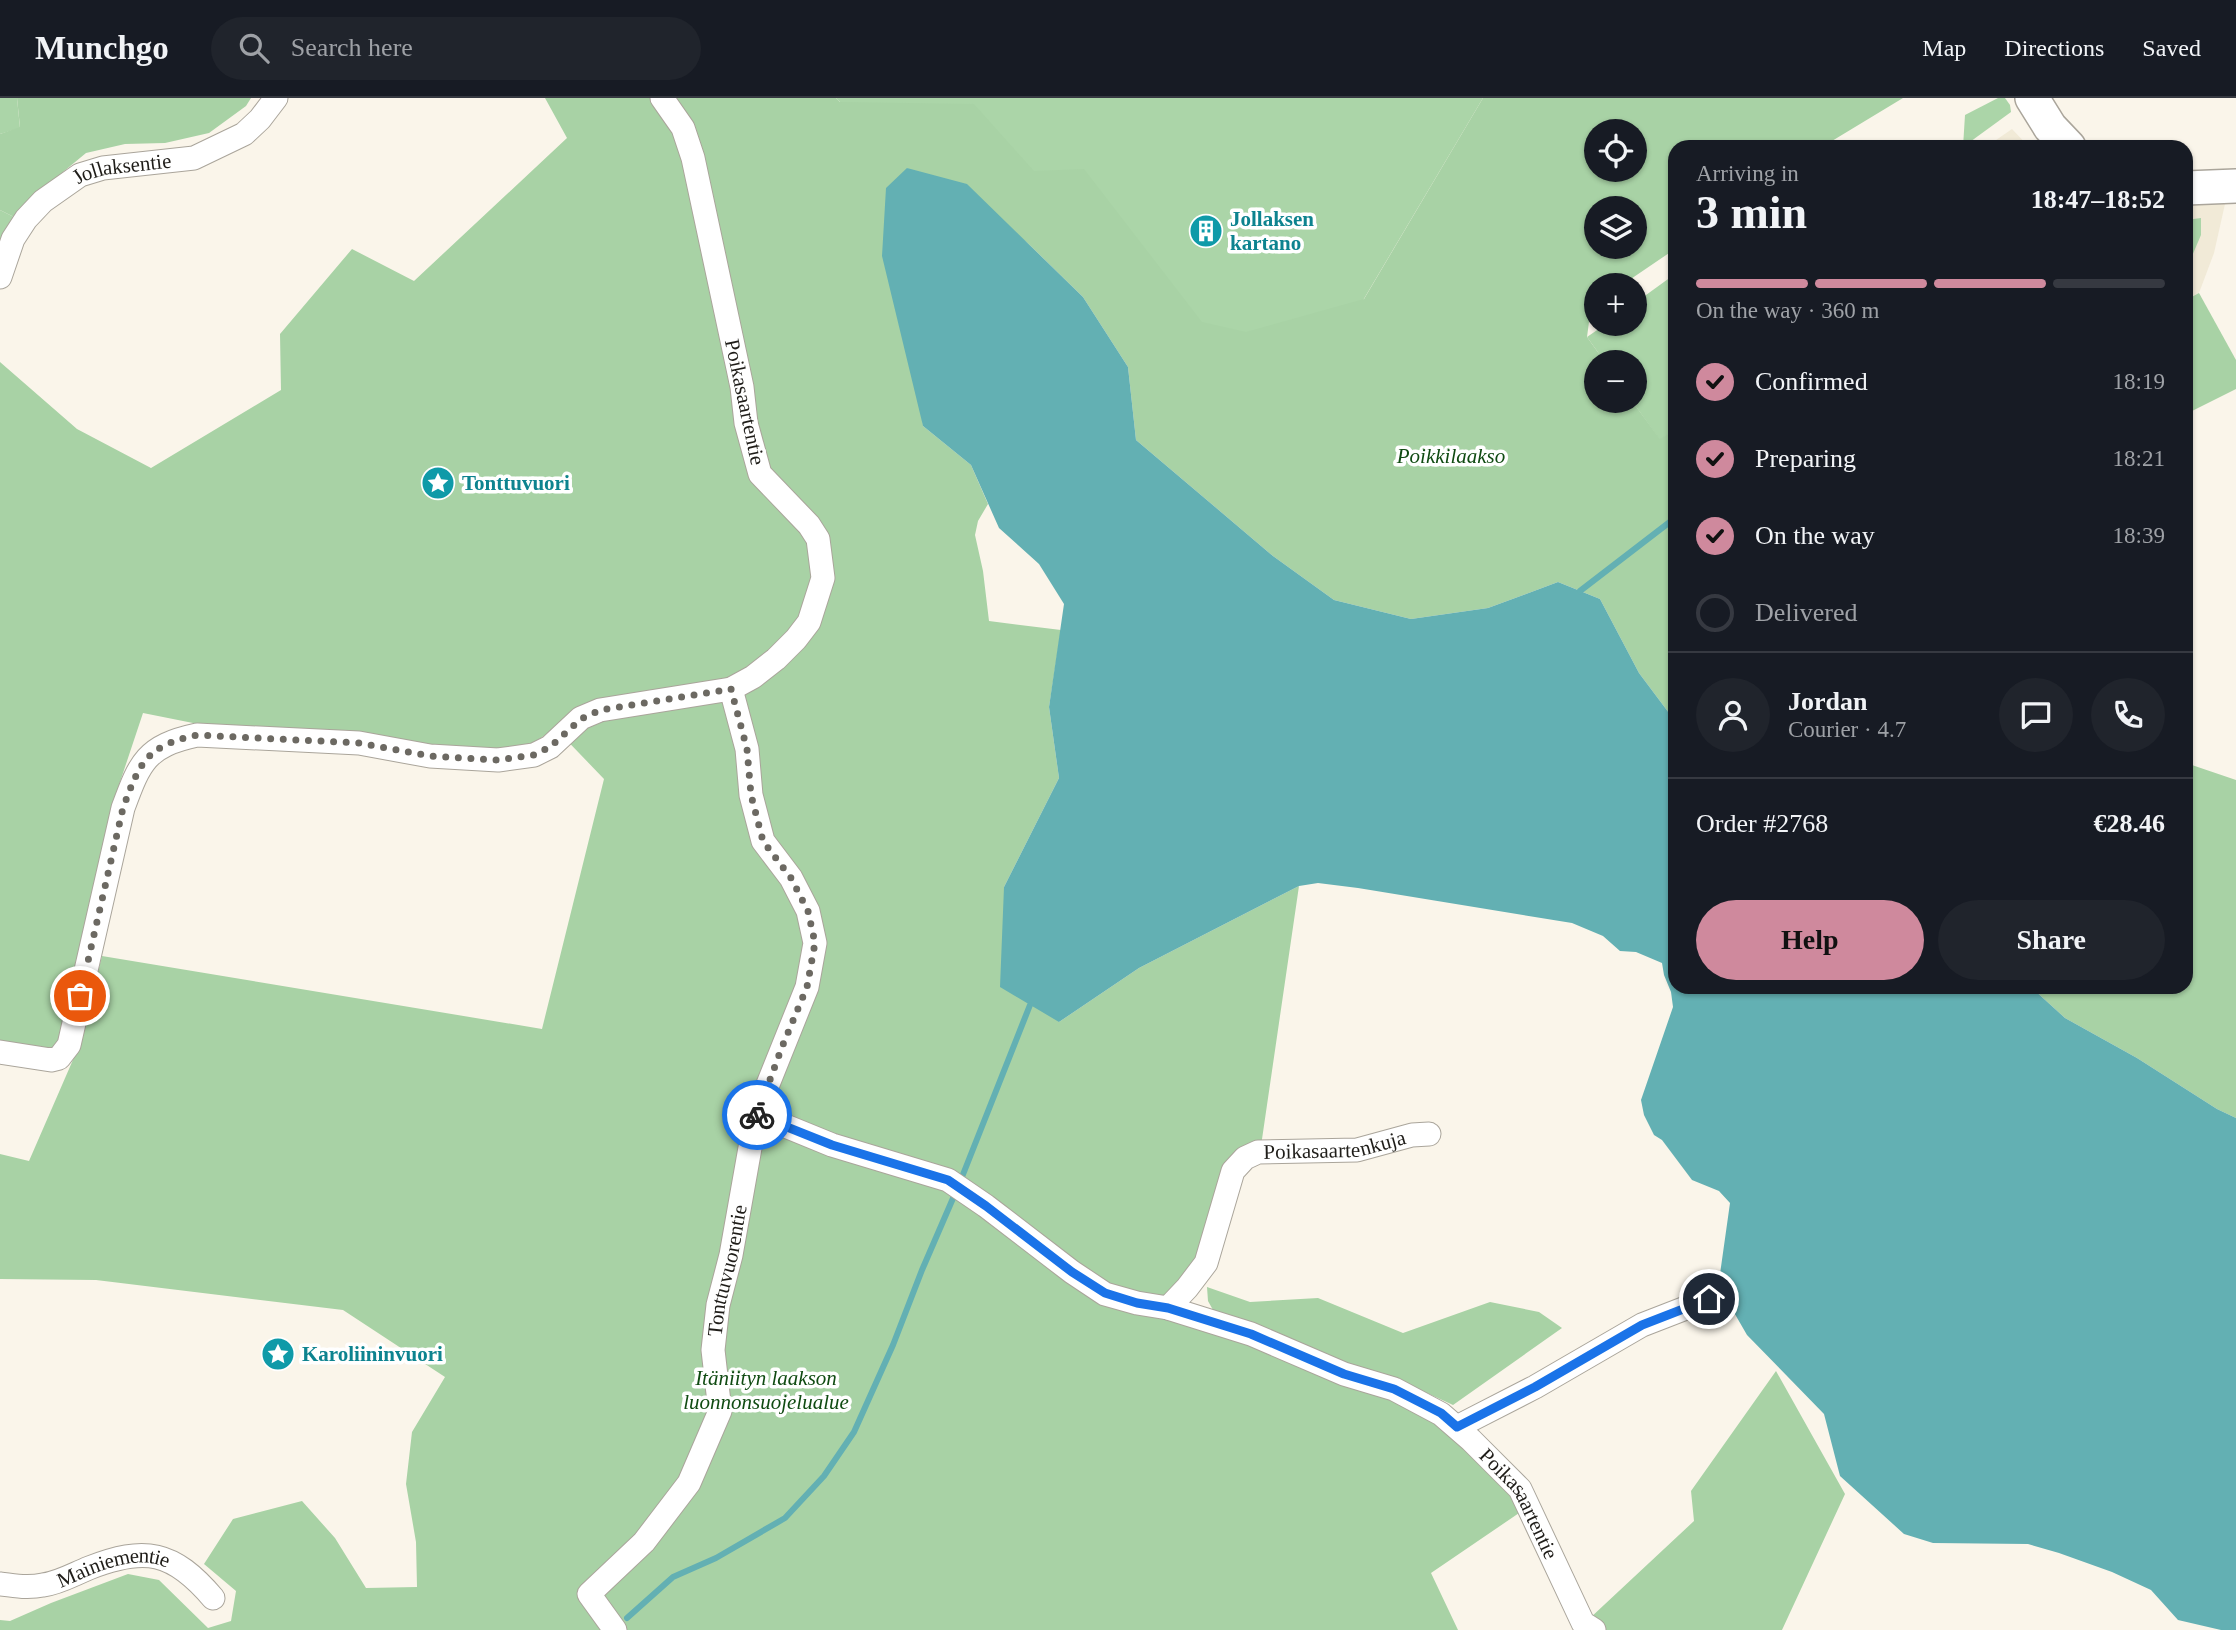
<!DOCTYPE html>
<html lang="en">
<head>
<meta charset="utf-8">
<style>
	body { margin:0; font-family:"Times New Roman",serif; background:#20242c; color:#f1f3f6; height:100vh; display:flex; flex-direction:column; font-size:26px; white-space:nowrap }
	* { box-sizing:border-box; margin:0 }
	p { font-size:23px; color:#9ea1a6 }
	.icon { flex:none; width:38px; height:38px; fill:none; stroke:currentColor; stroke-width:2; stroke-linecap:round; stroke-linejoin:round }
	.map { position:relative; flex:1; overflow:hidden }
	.sheet { position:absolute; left:1668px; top:42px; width:525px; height:854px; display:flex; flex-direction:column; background:#171b24; border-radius:21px; box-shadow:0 2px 5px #0004 }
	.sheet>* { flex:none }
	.fabs { position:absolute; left:1584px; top:21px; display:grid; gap:14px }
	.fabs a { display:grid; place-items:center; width:63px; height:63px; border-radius:50%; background:#171b24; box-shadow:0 2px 5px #0004; font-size:35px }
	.pin { position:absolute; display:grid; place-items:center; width:60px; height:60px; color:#fff; margin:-30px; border:4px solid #fff; border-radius:50%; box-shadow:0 2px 7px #0007 }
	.courier { position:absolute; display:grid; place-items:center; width:70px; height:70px; margin:-35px; border:5px solid #1a73e8; border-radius:50%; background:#fff; color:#222; box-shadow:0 2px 9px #0007 }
	.head em { font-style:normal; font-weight:800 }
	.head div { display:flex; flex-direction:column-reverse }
	.head { display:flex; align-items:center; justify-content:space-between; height:119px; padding:0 28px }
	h1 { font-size:46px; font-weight:800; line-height:52px }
	.bar { display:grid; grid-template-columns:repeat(4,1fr); gap:10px 7px; align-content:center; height:84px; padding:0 28px }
	.bar i { height:9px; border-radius:5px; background:#363941 }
	.bar .on { background:#cf899d }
	.bar p { grid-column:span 4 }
	.line { display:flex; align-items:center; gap:18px; padding:0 28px; border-top:2px solid #363941 }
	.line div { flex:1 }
	.round { display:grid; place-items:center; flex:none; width:74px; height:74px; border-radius:37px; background:#20242c }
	ol { padding:0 28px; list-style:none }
	li { display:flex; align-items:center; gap:21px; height:77px }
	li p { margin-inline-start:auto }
	li .icon { padding:7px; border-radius:50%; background:#cf899d; color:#111; stroke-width:4 }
	li:last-child { color:#9ea1a6 }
	li i { width:38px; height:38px; border:4px solid #363941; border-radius:50% }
	.button { display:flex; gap:14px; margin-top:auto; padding:14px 28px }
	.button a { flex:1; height:80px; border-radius:42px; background:#cf899d; color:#111; font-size:28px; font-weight:800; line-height:80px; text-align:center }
	.button a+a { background:#20242c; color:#f1f3f6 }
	header { display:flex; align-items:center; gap:42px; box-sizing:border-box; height:98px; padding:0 35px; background:#171b24; border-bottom:2px solid #363941 }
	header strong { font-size:33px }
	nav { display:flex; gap:38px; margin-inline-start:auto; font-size:24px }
	.search { width:490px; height:63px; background:#20242c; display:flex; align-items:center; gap:18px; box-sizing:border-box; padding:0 24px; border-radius:38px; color:#9ea1a6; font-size:26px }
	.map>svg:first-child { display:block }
</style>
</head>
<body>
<header>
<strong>Munchgo</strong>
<div class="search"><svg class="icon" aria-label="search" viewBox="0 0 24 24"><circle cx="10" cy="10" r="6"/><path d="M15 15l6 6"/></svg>Search here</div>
<nav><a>Map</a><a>Directions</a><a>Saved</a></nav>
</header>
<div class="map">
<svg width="2236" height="1532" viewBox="0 0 2236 1532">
	<rect width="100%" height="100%" fill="#faf5ea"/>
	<!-- built -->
	<g fill="#f1ead7">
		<polygon points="2012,31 2029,49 1986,49"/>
		<polygon points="2225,106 2214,155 2199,195 2186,202 2186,107"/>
	</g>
	<!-- green -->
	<g fill="#abd5a8">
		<polygon points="0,0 17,0 20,30 0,36"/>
		<polygon points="836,0 1483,0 1298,312 907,70"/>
		<polygon points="1998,0 2005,0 2010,7 2011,14 1963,49 1965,17"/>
		<polygon points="0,112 16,120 0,150"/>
		<polygon points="2201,120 2201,137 2186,172 2186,122"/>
		<polygon points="1675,176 1675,331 1660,342 1632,303 1634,303 1634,264 1605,264 1587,239 1606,226 1634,226 1635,205"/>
	</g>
	<!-- forest -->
	<g fill="#a8d2a5" fill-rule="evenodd">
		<polygon points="17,0 251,0 246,8 209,35 165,45 125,46 86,55 34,98 16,120 0,112 0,36 20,29"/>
		<path d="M545,0H836L840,4L974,6L1034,73L1084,71L1202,224L1246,234L1364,201L1483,0H1903L1822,49H1675V151L1622,187H1596V206L1591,209L1587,239L1605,264H1596V303H1632L1660,341L1675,331V623L1639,575L1600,501L1558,484L1488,510L1411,521L1334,502L1273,458L1136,342L1128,269L1083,199L967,86L907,70L923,328L971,367L988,406L978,423L975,437L983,473L989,523L1061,532L1049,609L1059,680L1004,789L1059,924L1139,870L1299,788L1261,1048L1249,1049L1201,1162L1166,1195L1224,1233L1379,1296L1435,1322L1514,1395L1522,1413L1431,1475L1458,1532H0V1522L10,1523L51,1505L128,1476L159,1482L208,1530L231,1523L236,1493L204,1466L233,1421L302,1403L335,1440L366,1490L417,1489L416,1444L406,1386L412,1334L445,1279L343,1212L96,1182L0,1181V1056L29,1063L79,948L102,858L542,931L604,681L555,630L528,649L499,651L434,648L198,626L143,615L111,711L59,944L49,953L0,945V264L77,331L151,370L281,292L280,236L352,151L414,183L567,40ZM1596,33H1634V72H1596ZM1596,110H1634V149H1596Z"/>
		<polygon points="2199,195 2236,262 2236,291 2186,316 2186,202"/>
		<polygon points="2186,665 2236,682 2236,1020 2217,1011 2137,960 2065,920 2031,889 2186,889"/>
		<polygon points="1207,1189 1250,1204 1318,1200 1403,1235 1490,1204 1539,1214 1562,1230 1453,1307 1401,1283 1333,1261 1213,1212 1208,1203"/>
		<polygon points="1776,1273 1845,1396 1782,1532 1605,1532 1589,1521 1694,1423 1691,1393"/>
	</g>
	<!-- water -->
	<polygon fill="#63b0b3" points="907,70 967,86 1083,199 1128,269 1136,342 1273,458 1334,502 1411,521 1488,510 1558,484 1600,501 1639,575 1675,623 1675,889 2031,889 2065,920 2137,960 2217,1011 2236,1020 2236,1532 2221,1532 2178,1522 2151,1492 2112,1474 2059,1455 2028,1446 1933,1445 1904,1436 1840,1378 1824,1316 1747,1237 1732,1211 1720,1176 1730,1105 1719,1093 1692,1082 1662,1042 1654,1037 1644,1017 1641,1002 1673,909 1671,894 1664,877 1662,865 1636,854 1620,853 1603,838 1572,825 1358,790 1318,785 1299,788 1139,870 1059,924 1000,889 1004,789 1059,680 1049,609 1064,506 1039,466 999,430 971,367 923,328 882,158 886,90"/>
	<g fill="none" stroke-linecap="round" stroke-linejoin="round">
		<!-- stream -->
		<g stroke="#63b0b3" stroke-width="6">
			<polyline points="1580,493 1675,420"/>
			<polyline points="962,1079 1030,907"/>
			<polyline points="627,1520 673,1479 716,1460 785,1420 824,1378 854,1334 893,1247 922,1172 954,1098"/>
		</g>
		<defs>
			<g id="street">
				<path id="s1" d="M0,179L13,141L26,121L43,103L80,77L103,70L194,60L244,36L260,21L276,0"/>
				<path id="s2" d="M731,591L747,651L751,697L763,743L791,780L808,813L815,845L807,889L756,1016L832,1047L948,1082L986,1108L1072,1174L1105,1196L1137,1205L1168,1210L1251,1236L1344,1276L1394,1291L1441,1316L1471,1342L1520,1391L1583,1525L1594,1532"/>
				<path d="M0,954L51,962L59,960L69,947L123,710C140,664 146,648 197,637L359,645L430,658L498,662L534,657L550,649L581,620L600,612L731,591L753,579L776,561L796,541L809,524L823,480L818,441L809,427L760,376L746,325L742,289L693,60L683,30L662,0"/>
				<path id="s3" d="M1168,1210L1187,1190L1206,1165L1233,1073L1245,1060L1258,1054L1357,1052L1412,1037L1429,1036"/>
				<polyline points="1457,1329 1535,1289 1642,1227 1709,1201"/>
				<path id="s4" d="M0,1486C15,1488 29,1490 43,1487C59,1485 74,1476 89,1470C145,1448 173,1453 213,1500"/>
				<path id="s5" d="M615,1532L589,1496L644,1444L689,1385L720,1313L713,1252L718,1207L731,1157L756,1016"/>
			</g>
			<g id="secondary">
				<polyline points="2032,0 2050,29 2069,49"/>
				<polyline points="2186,90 2236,88"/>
			</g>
		</defs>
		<!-- street casing -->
		<use href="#street" stroke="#aaa59b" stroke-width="25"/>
		<!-- secondary casing -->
		<use href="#secondary" stroke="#aaa59b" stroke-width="36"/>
		<!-- street -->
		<use href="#street" stroke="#fff" stroke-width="23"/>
		<!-- secondary -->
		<use href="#secondary" stroke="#fff" stroke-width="33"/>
	</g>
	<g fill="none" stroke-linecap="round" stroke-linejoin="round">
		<!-- done -->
		<path stroke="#6c6962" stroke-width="7" stroke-dasharray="0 12.6" d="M80,898L123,710C140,664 146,648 197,637L359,645L430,658L498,662L534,657L550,649L581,621L600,612L731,591L747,651L751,697L763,743L791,780L808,813L815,845L807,889L782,949L757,1017"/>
		<!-- route -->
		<polyline stroke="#1a73e8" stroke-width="9" points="757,1017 832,1047 948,1082 986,1108 1072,1174 1105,1195 1137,1205 1168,1210 1251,1236 1344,1276 1394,1291 1441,1315 1457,1329 1535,1289 1642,1227 1709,1201"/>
	</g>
	<!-- icons -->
	<defs>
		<symbol id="building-disc" viewBox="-11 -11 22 22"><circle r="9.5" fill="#0f9aa8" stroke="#fff"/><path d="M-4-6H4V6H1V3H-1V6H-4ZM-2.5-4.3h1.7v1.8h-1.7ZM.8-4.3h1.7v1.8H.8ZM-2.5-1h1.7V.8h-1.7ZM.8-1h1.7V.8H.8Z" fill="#fff"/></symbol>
		<symbol id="sight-disc" viewBox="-11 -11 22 22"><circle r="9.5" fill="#0f9aa8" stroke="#fff"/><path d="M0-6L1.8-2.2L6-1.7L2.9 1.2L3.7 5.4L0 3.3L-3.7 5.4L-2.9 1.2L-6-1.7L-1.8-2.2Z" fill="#fff"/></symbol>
	</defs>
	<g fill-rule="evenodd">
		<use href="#building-disc" x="1187" y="114" width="38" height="38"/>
		<use href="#sight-disc" x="419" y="366" width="38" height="38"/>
		<use href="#sight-disc" x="259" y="1237" width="38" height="38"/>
	</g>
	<g text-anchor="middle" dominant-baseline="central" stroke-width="7" stroke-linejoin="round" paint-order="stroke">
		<!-- street labels -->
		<g font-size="21" fill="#1f1d19" stroke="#fff">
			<text stroke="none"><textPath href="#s1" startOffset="177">Jollaksentie</textPath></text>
			<text transform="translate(745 304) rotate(78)">Poikasaartentie</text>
			<text stroke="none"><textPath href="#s3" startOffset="264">Poikasaartenkuja</textPath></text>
			<text stroke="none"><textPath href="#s5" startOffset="415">Tonttuvuorentie</textPath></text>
			<text stroke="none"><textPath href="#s2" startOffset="1330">Poikasaartentie</textPath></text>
			<text stroke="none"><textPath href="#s4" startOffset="117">Mainiementie</textPath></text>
		</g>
		<!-- culture labels -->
		<g font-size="21" font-weight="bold" fill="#0d838f" stroke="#fff" text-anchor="start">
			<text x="1230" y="121">Jollaksen<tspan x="1230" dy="24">kartano</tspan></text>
			<text x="462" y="385">Tonttuvuori</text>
			<text x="302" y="1256">Karoliininvuori</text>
		</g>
		<!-- park labels -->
		<g font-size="21" font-style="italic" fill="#104b12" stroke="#fff">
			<text x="1451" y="358">Poikkilaakso</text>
			<text x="766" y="1280">Itäniityn laakson<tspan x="766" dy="24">luonnonsuojelualue</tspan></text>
		</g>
	</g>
</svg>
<div class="fabs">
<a><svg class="icon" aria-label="locate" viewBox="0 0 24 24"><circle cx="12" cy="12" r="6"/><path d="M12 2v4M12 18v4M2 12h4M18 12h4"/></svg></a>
<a><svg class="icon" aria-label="layers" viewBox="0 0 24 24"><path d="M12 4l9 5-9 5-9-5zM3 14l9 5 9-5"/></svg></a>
<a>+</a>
<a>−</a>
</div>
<div class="pin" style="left:80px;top:898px;background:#ea580c"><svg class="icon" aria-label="bag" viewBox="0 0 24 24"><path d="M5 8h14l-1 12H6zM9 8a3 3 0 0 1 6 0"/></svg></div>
<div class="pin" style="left:1709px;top:1201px;background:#1f2937"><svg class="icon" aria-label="home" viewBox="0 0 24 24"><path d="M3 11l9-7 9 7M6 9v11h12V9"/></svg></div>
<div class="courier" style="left:757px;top:1017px"><svg class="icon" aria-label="bike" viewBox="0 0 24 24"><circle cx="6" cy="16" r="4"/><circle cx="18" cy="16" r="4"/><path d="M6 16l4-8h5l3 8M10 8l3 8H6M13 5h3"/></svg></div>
<section class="sheet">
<div class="head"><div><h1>3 min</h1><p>Arriving in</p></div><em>18:47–18:52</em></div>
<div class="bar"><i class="on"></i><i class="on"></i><i class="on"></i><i></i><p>On the way · 360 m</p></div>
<ol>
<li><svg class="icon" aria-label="check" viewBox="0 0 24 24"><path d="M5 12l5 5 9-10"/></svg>Confirmed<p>18:19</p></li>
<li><svg class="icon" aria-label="check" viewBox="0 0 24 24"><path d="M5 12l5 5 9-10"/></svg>Preparing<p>18:21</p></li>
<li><svg class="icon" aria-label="check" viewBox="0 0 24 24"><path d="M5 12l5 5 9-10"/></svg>On the way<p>18:39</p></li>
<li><i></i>Delivered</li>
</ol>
<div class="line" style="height:126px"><a class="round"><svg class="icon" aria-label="person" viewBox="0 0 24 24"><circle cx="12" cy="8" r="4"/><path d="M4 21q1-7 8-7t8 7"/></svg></a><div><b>Jordan</b><p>Courier · 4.7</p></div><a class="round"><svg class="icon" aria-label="chat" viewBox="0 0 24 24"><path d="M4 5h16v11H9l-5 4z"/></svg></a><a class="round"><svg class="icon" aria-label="phone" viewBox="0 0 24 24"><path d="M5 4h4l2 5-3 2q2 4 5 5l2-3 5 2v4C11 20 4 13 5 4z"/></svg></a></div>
<div class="line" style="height:91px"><div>Order #2768</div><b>€28.46</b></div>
<div class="button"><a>Help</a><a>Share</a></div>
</section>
</div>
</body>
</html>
